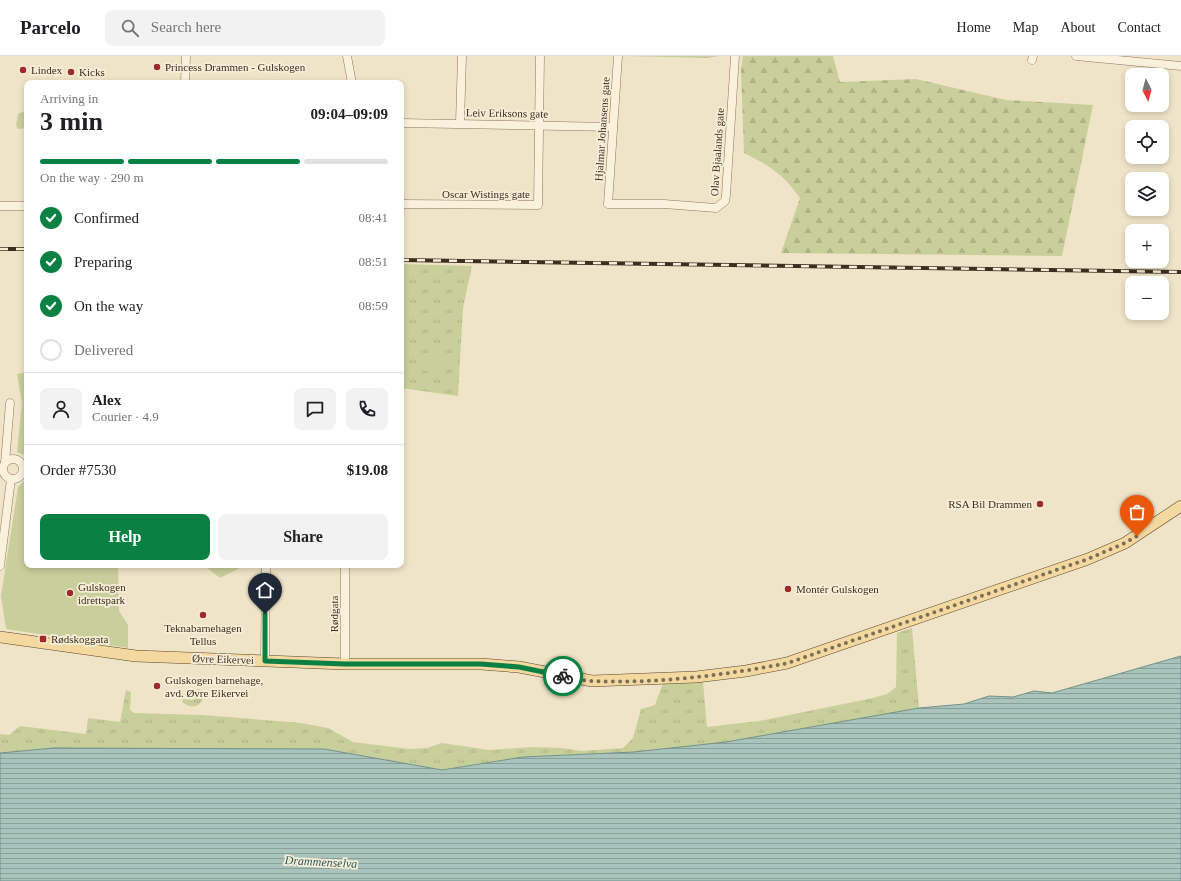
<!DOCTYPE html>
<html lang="en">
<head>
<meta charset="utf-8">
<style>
	body { margin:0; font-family:"Times New Roman",serif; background:#f2f2f2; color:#202124; height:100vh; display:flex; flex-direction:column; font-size:15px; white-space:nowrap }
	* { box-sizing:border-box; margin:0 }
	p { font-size:13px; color:#757577 }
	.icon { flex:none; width:22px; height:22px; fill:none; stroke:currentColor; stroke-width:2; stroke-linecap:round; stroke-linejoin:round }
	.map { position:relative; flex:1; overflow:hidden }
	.sheet { position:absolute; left:24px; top:24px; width:380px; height:488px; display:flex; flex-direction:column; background:#fff; border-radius:8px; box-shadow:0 2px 6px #0003 }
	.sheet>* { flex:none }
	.needle { width:26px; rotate:174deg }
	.fabs { position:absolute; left:1125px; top:12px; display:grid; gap:8px }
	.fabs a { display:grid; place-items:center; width:44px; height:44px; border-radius:8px; background:#fff; box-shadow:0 2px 6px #0003; font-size:20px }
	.pin { position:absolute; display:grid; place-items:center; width:34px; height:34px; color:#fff; margin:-41px -17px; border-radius:50% 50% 50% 0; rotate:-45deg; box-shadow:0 0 4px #0007 }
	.pin .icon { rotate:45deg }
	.courier { position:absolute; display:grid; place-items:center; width:40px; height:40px; margin:-20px; border:3px solid #0b8043; border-radius:50%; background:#fff; color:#222; box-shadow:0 1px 5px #0007 }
	.headline em { font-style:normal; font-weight:800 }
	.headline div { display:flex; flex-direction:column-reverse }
	.headline { display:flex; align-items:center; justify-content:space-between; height:68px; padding:0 16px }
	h1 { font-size:26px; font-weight:800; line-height:30px }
	.bar { display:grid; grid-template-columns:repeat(4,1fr); gap:6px 4px; align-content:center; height:48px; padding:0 16px }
	.bar i { height:5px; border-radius:3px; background:#e0e0e0 }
	.bar .current { background:#0b8043 }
	.bar p { grid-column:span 4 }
	.line { display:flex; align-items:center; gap:10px; padding:0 16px; border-top:1px solid #e0e0e0 }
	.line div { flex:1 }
	.round { display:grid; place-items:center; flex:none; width:42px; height:42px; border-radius:8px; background:#f2f2f2 }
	ol { padding:0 16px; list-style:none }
	li { display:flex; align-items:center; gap:12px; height:44px }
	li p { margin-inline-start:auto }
	li .icon { padding:4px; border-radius:50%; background:#0b8043; color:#fff; stroke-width:4 }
	li:last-child { color:#757577 }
	li i { width:22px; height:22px; border:2px solid #e0e0e0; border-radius:50% }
	.primary-button { display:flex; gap:8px; margin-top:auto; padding:8px 16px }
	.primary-button a { flex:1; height:46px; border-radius:8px; background:#0b8043; color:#fff; font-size:16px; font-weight:800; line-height:46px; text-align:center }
	.primary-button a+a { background:#f2f2f2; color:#202124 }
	header { display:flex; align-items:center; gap:24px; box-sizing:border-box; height:56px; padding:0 20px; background:#fff; border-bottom:1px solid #e0e0e0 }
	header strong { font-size:19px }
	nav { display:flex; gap:22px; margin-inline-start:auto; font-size:14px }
	.search { width:280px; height:36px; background:#f2f2f2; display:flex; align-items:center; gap:10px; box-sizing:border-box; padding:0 14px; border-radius:8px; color:#757577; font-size:15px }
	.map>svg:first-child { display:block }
</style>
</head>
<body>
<header>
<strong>Parcelo</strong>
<div class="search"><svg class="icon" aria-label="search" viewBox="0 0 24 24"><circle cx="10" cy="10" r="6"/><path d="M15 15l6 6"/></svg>Search here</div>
<nav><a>Home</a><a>Map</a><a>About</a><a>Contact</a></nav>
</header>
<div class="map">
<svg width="1181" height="825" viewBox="0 0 1181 825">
	<defs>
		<pattern id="grass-dots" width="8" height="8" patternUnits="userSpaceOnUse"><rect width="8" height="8" fill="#c9cf9b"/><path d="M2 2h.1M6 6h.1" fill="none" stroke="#aeb285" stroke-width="1.8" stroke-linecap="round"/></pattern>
		<pattern id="forest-firs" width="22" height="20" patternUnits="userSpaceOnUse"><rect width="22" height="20" fill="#c9cf9b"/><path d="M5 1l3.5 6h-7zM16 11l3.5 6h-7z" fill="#aeb285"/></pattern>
		<pattern id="park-tufts" width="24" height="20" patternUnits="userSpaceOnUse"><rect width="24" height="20" fill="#c9cf9b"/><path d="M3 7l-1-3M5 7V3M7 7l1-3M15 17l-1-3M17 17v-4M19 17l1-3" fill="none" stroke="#aeb285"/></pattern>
		<pattern id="water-rules" width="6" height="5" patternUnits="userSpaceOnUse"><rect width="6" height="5" fill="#a9c4bc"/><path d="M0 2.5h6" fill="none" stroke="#8ba098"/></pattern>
	</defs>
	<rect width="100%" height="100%" fill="#f0e4c8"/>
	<!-- grass -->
	<polygon fill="url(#grass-dots)" points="623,0 719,0 708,2"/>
	<!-- forest -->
	<path fill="url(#forest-firs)" d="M743,0H833L840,26L916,23L1006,44L1093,49L1062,200L781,197L800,142C783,118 770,110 744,97L741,14Z"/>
	<!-- park -->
	<g fill="url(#park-tufts)">
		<polygon points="27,54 27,72 18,73 16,70 18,58"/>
		<polygon points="401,208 472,210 463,252 458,340 401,332"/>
		<polygon points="912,572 919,652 726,686 634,696 523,701 442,714 324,693 54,692 0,697 0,678 9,679 20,670 86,678 88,662 120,666 126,634 131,636 130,654 134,657 203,659 301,667 328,672 353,686 409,693 427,692 442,687 489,694 532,691 562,692 582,695 623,692 633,682 641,653 655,649 663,627 703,625 707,671 759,665 873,642 887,638 896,631 897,577"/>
		<path d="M198,633L205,635L206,637C201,650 194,655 182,646L183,643L192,644L195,643L196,634Z"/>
	</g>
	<!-- pitch -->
	<g fill="#c9cf9b">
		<polygon points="429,298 440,300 444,304 443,314 432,317 418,312 417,309 420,299"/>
		<polygon points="27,316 27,404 24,399 17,396 22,347 17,318"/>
		<polygon points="27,422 27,509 118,509 119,555 128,569 128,592 6,573 1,540 18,431"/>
		<polygon points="165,509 241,509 238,513 220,522 206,511 179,511"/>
	</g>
	<!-- water -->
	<polygon fill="url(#water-rules)" stroke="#6f938a" points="1181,600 1181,825 0,825 0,697 54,692 324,693 442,714 523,701 634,696 726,686 919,652 964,648 989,640 1013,641 1034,635 1052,637"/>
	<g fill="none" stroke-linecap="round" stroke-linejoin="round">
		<defs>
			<g id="minor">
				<polyline points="347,0 352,27"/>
				<polyline points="618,0 608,148 664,148 716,152 725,145 726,139 735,0"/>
				<polyline points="1076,0 1181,10"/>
				<polyline points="1032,4 1033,0"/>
				<polyline points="185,27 186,0"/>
				<polyline points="401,67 613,71"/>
				<polyline points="460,67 462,0"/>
				<polyline points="401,148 538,149 540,0"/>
				<polyline points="0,150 27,150"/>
				<circle cx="13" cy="413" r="10"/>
				<polyline points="5,407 10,347"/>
				<polyline points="0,510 11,423"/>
				<polyline points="265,605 266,509"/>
				<polyline points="345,608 345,509"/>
			</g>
			<polyline id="major" points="0,581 136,600 345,608 481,608 519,611 592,625 696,621 746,615 787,607 1088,503 1125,487 1181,450"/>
		</defs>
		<!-- minor casing -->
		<use href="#minor" stroke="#8d765c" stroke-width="9"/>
		<!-- major casing -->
		<use href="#major" stroke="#5b4430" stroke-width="12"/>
		<!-- minor -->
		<use href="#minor" stroke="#faf1dc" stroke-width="8"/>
		<!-- major -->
		<use href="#major" stroke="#f3d9a0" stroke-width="11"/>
		<defs>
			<g id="rail">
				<polyline points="0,193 27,193"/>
				<polyline points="401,204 1181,216"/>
			</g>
		</defs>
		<!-- rail casing -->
		<use href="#rail" stroke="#3d2e20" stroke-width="4"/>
		<!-- rail -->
		<use href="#rail" stroke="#f7eed8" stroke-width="2.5" stroke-dasharray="8" stroke-linecap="butt"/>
	</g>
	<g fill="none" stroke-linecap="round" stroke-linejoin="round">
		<!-- done -->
		<path stroke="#7c6e5b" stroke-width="4" stroke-dasharray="0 7.2" d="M563,620C573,622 583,625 593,625C656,628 726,619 788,607L1088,503L1125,487L1137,480"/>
		<!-- route -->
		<polyline stroke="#0b8043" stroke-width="5" points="265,558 265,605 345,608 481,608 519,611 563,620"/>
	</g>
	<!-- markers -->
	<g fill="#9e2a2b" stroke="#f7eed8" stroke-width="1.5">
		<circle cx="157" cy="11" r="4"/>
		<circle cx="23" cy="14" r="4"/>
		<circle cx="71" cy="16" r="4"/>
		<circle cx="1040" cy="448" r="4"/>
		<circle cx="788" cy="533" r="4"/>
		<circle cx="70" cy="537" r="4"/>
		<circle cx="203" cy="559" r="4"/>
		<rect x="39" y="579" width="8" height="8" rx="2"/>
		<circle cx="157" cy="630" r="4"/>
	</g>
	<g text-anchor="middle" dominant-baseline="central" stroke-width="3.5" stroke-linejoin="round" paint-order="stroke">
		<!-- poi labels -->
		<g font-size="11" fill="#3d2e20" stroke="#f7eed8" text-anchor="start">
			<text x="165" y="11">Princess Drammen - Gulskogen</text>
			<text x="31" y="14">Lindex</text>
			<text x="79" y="16">Kicks</text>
			<text x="1032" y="448" text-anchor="end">RSA Bil Drammen</text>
			<text x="78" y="531">Gulskogen<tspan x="78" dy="13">idrettspark</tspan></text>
			<text x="796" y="533">Montér Gulskogen</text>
			<text x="203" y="572" text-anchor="middle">Teknabarnehagen<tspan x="203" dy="13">Tellus</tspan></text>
			<text x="51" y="583">Rødskoggata</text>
			<text x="165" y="624">Gulskogen barnehage,<tspan x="165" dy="13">avd. Øvre Eikervei</tspan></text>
		</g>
		<!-- street labels -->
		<g font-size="11" fill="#3d2e20" stroke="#f7eed8">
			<text transform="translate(507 57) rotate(1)">Leiv Eriksons gate</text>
			<text transform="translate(602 73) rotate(-86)">Hjalmar Johansens gate</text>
			<text transform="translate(717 96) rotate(-86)">Olav Bjaalands gate</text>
			<text x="486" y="138">Oscar Wistings gate</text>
			<text transform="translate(334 558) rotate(-90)">Rødgata</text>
			<text transform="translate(223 603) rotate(2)">Øvre Eikervei</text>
		</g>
		<!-- water labels -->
		<g font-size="12" font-style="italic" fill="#2f5d5a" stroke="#f7eed8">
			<text transform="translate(321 806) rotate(3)">Drammenselva</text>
		</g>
	</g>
</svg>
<div class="fabs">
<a><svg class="needle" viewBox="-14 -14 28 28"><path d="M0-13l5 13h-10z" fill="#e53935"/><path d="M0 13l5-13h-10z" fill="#757577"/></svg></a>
<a><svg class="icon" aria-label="locate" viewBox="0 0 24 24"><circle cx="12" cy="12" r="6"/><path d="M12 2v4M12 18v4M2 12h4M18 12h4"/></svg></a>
<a><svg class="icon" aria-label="layers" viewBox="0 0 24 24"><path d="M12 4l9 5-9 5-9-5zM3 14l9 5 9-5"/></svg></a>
<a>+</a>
<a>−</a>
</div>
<div class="pin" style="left:1137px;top:480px;background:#ea580c"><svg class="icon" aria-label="bag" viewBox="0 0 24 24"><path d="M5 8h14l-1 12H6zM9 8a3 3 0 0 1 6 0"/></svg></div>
<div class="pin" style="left:265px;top:558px;background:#1f2937"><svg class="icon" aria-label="home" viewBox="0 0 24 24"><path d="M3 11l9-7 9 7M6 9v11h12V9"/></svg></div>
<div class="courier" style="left:563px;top:620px"><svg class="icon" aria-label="bike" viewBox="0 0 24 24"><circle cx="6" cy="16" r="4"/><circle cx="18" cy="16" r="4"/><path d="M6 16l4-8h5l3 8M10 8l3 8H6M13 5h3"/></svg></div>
<section class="sheet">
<div class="headline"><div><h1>3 min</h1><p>Arriving in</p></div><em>09:04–09:09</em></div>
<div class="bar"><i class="current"></i><i class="current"></i><i class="current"></i><i></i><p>On the way · 290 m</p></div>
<ol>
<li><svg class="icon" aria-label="check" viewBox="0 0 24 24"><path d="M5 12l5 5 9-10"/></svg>Confirmed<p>08:41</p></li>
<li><svg class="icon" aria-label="check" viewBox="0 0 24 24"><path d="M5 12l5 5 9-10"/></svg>Preparing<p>08:51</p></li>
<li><svg class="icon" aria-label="check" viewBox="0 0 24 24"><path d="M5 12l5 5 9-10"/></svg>On the way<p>08:59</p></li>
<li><i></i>Delivered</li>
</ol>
<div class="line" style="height:72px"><a class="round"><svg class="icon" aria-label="person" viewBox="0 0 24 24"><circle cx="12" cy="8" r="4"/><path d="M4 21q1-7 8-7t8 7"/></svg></a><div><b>Alex</b><p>Courier · 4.9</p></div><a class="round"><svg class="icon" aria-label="chat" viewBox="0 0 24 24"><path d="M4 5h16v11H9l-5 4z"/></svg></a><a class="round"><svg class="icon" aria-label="phone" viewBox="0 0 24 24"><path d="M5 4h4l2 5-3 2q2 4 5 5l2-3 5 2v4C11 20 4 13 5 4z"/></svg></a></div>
<div class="line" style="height:52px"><div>Order #7530</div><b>$19.08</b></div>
<div class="primary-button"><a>Help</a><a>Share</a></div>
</section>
</div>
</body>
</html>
